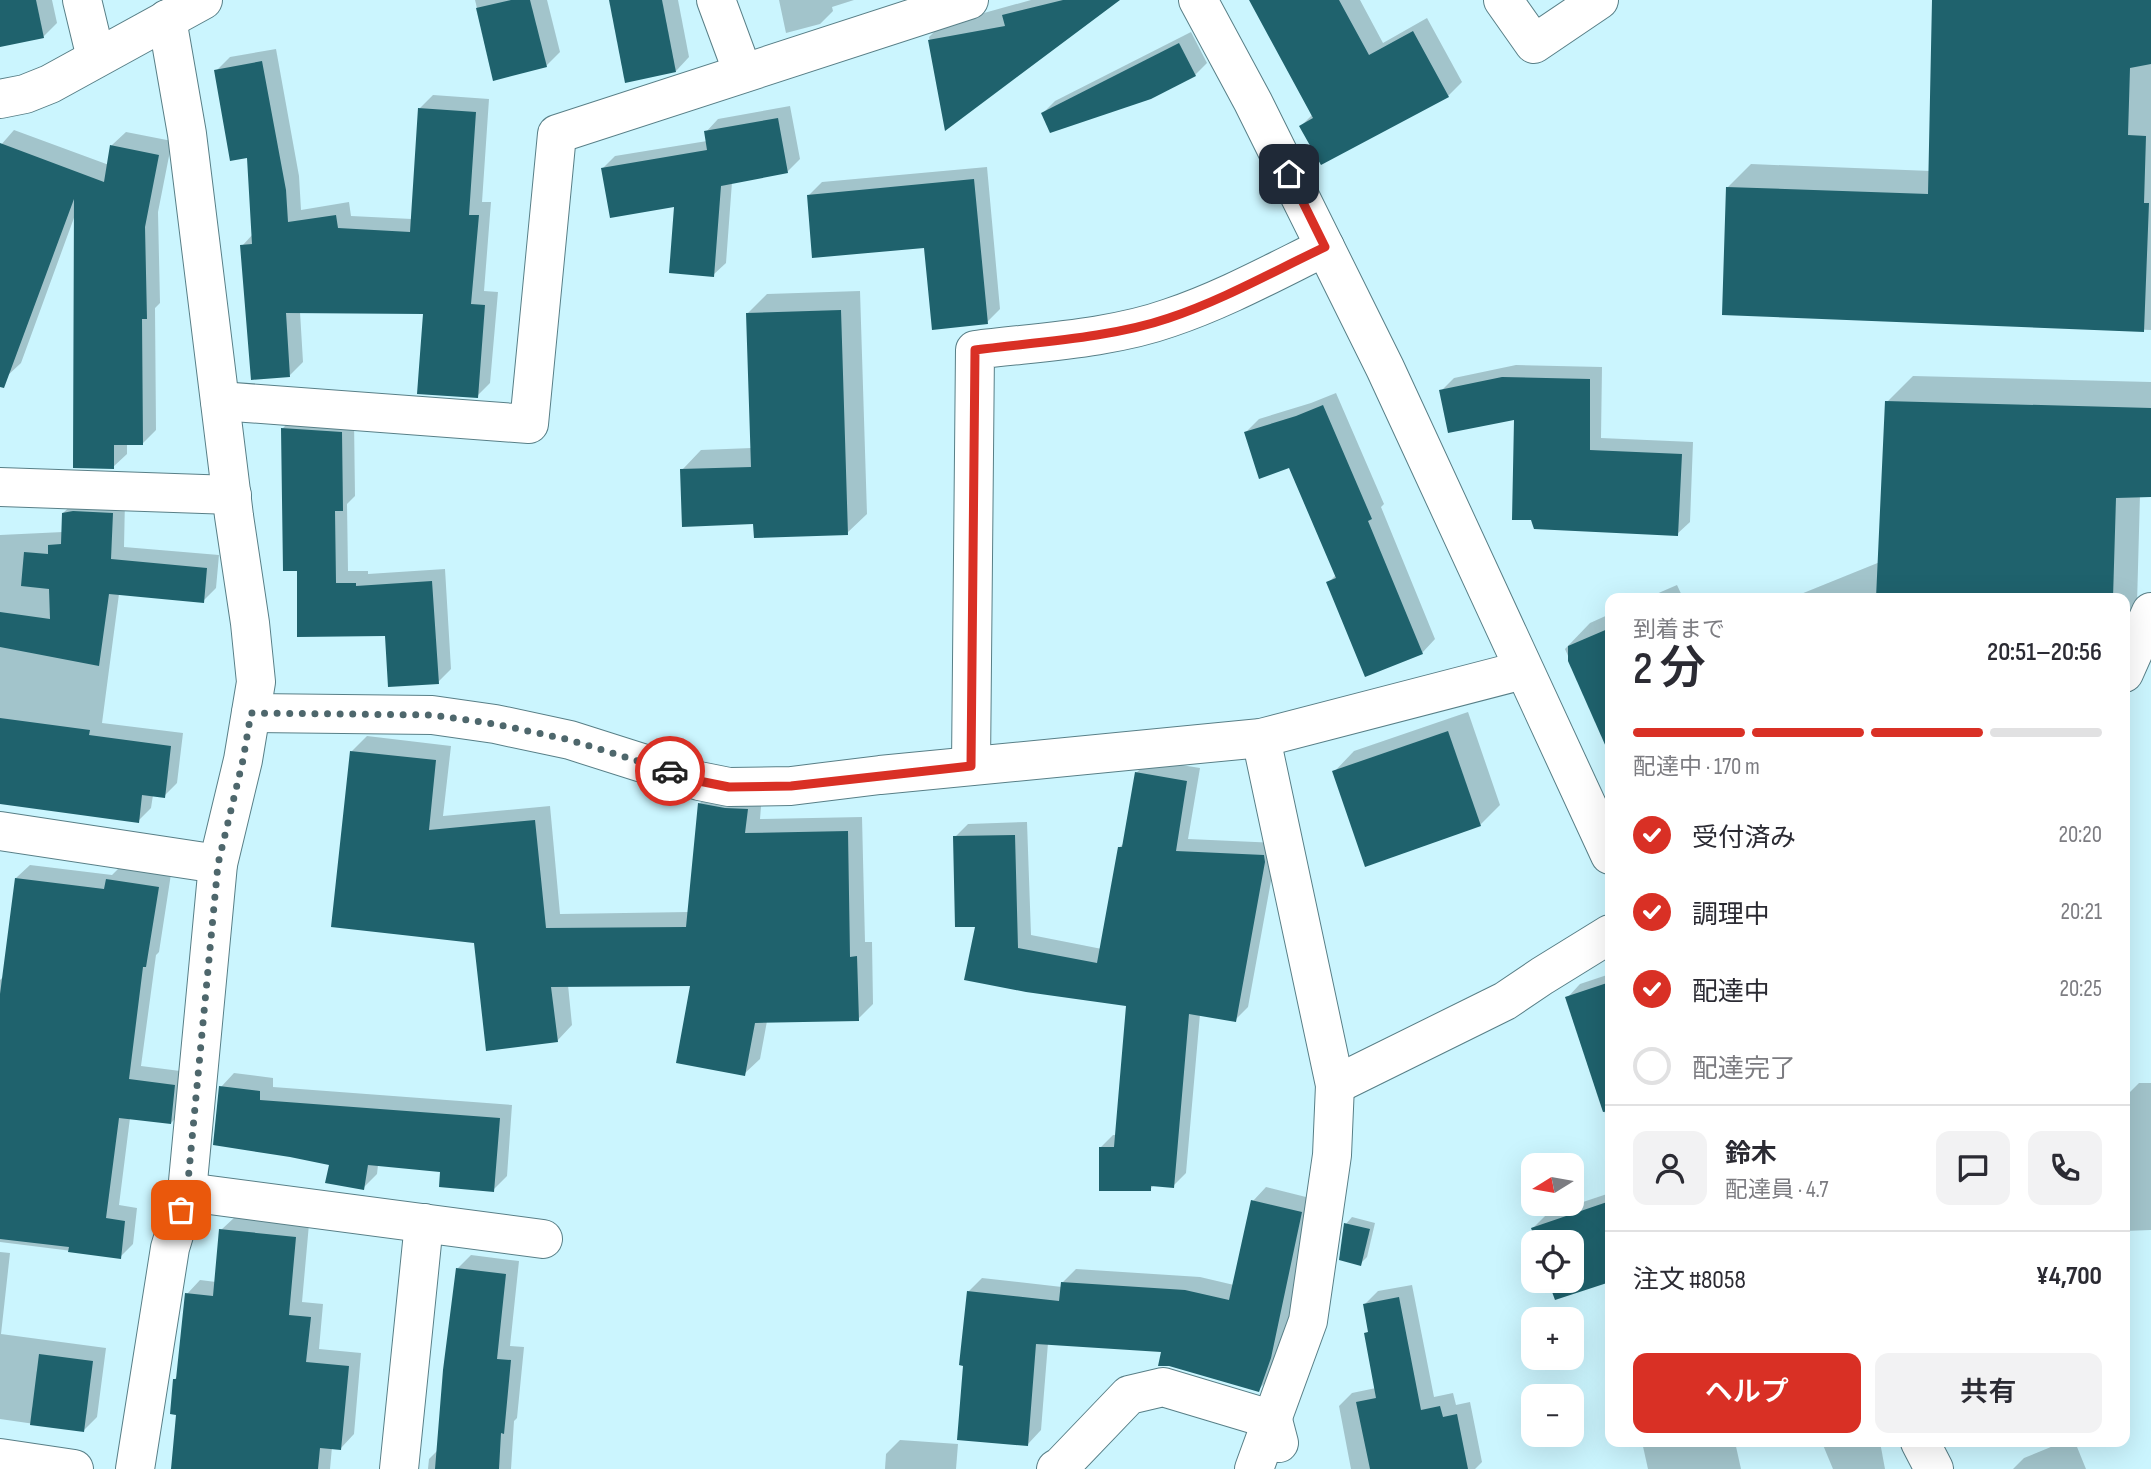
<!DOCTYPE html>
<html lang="ja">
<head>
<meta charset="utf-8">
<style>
	body { margin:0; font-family:"Sofia Sans Condensed","Noto Sans JP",sans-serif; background:#f2f2f3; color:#2b2b33; height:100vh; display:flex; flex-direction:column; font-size:26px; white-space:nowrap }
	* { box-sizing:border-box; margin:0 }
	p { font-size:23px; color:#7c7c81 }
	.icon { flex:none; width:38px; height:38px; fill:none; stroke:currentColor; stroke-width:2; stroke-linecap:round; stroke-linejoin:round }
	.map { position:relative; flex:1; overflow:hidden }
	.drawer { position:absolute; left:1605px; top:593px; width:525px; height:854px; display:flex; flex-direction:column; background:#fff; border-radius:14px; box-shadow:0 7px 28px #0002 }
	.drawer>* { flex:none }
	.needle { width:46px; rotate:259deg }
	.fabs { position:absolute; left:1521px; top:1153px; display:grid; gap:14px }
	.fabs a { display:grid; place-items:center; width:63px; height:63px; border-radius:14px; background:#fff; box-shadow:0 7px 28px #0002; font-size:35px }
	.pin { position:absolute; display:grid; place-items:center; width:60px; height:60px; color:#fff; margin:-30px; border-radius:14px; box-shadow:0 4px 10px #0006 }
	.courier { position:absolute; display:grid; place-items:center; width:70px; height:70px; margin:-35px; border:5px solid #d93025; border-radius:50%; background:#fff; color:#222; box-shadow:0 2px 9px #0007 }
	.head em { font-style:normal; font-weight:600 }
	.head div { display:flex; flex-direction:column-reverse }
	.head { display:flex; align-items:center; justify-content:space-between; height:119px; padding:0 28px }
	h1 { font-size:46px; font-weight:600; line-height:52px }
	.bar { display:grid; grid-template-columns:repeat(4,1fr); gap:10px 7px; align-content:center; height:84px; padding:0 28px }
	.bar i { height:9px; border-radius:5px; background:#e1e1e2 }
	.bar .on { background:#d93025 }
	.bar p { grid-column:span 4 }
	.line { display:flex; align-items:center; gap:18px; padding:0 28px; border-top:2px solid #e1e1e2 }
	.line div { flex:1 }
	.round { display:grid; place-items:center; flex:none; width:74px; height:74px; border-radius:14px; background:#f2f2f3 }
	ol { padding:0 28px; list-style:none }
	li { display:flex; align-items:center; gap:21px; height:77px }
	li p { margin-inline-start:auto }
	li .icon { padding:7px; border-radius:50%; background:#d93025; color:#fff; stroke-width:4 }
	li:last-child { color:#7c7c81 }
	li i { width:38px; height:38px; border:4px solid #e1e1e2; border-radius:50% }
	.button { display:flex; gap:14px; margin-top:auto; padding:14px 28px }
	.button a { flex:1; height:80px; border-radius:14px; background:#d93025; color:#fff; font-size:28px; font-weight:600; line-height:80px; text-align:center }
	.button a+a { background:#f2f2f3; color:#2b2b33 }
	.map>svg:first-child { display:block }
</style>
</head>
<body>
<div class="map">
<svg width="2151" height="1469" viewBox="0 0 2151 1469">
	<rect width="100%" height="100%" fill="#cbf5fe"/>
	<!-- shadow -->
	<g fill="#0003">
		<polygon points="0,0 52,0 57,23 43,37 0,45"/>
		<polygon points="475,0 547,0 560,52 546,66 494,78"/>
		<polygon points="610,0 678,0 689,57 676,71"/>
		<polygon points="779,0 854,0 832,7 833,11 820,24 786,33"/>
		<polygon points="1031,0 1117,0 947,128 929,37 941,25"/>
		<polygon points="1252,0 1360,0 1383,43 1427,18 1462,82 1448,96 1301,126 1313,114"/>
		<polygon points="1934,0 2151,0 2151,330 1724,313 1728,187 1751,164 1931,171"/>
		<polygon points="1191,32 1207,63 1195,75 1043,113 1055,101"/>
		<polygon points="276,49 299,176 301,210 349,202 351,216 412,219 420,108 433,95 489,99 482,202 491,202 484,291 498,292 490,383 477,396 425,313 300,312 303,362 290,375 242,246 253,234 248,155 216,71 230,57"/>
		<polygon points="790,106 800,159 787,172 732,182 726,263 713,275 676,205 603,168 615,156 707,141 706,132 718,119"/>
		<polygon points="14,130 109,165 112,145 126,132 172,141 158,212 160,303 155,308 156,430 142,444 127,444 127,454 113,467 75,215 21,363 7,376 0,374 0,146"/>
		<polygon points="987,167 1000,309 987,322 926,247 808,196 822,182"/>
		<polygon points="860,291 867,514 847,533 755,522 682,470 701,450 752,448 747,314 767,294"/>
		<polygon points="1516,365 1602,367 1601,438 1693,442 1690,522 1677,534 1516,418 1441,391 1454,378"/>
		<polygon points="1913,376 2151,382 2151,495 2140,495 2137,604 2124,617 2124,598 1791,598 1880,562 1887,402"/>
		<polygon points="1336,393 1384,504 1381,507 1435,639 1422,653 1328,583 1336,575 1290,466 1246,432 1259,419 1311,403"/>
		<polygon points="295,416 354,420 355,496 347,504 348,571 368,571 368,574 445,569 451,669 438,682 386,635 299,569 282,429"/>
		<polygon points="77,500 125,500 124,547 219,555 216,588 203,601 119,594 102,723 183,733 177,783 164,796 153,795 151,808 138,821 0,786 0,535 63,532 63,513"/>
		<polygon points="1677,585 1683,598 1647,598"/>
		<polygon points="1610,614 1610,752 1565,649 1590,623"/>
		<polygon points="1468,712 1500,805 1480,825 1334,772 1354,751"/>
		<polygon points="367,736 451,746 443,816 550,806 560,914 689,912 699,804 715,789 762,794 760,819 862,817 865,942 872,942 873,1004 858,1019 767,1021 760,1059 744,1074 692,984 568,985 572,1025 557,1041 476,942 351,752"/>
		<polygon points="1150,760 1200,768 1188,839 1276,843 1277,848 1248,1007 1235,1020 1200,1014 1186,1173 1173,1186 1155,1184 1150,1189 1100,1148 1113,1135 1117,1135 1128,1004 1026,990 977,925 955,837 968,824 1027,822 1031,935 1102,949 1119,848 1124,843 1136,773"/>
		<polygon points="30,865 112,875 121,866 171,874 159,952 156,955 141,1066 188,1072 184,1109 171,1123 130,1118 119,1205 137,1208 133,1244 120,1257 0,1242 0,980 4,976 16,878"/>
		<polygon points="1610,974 1610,1129 1567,998 1580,984"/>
		<polygon points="234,1073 273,1078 273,1087 512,1105 507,1176 493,1190 442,1171 378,1165 377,1174 363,1188 221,1087"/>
		<polygon points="2139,1083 2151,1083 2151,1230 2124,1231 2124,1098"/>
		<polygon points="1266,1187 1314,1199 1284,1343 1272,1376 1258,1390 1163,1350 1048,1343 1041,1430 1028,1444 968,1292 982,1278 1062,1287 1062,1283 1076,1269 1200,1277 1234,1285 1253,1201"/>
		<polygon points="1610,1193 1610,1289 1608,1281 1550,1281 1572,1281 1572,1242 1538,1242 1533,1228 1547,1214"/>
		<polygon points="235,1217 309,1224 302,1302 323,1304 319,1349 361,1353 354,1434 341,1448 332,1447 330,1469 172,1469 177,1414 175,1379 178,1376 187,1294 200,1280 216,1282 221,1230"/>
		<polygon points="1352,1217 1375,1223 1367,1257 1360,1264 1346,1224"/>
		<polygon points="0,1252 10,1253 1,1334 106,1348 97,1417 83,1431 0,1419"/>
		<polygon points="471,1255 519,1261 510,1346 524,1347 517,1418 514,1421 511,1469 428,1469 429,1459 438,1450 457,1269"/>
		<polygon points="1412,1285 1434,1397 1453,1393 1456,1405 1470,1402 1482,1462 1475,1469 1351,1469 1339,1406 1352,1393 1376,1388 1366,1334 1370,1330 1365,1304 1378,1291"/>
		<polygon points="900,1440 958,1444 956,1469 885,1469 886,1454"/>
		<polygon points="1642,1442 1735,1442 1741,1469 1648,1469"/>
		<polygon points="1826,1442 1880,1442 1885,1469 1833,1469 1823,1445"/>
		<polygon points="2063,1442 2075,1442 2086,1469 2013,1469 2024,1458"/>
	</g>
	<!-- building -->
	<g fill="#1f626d">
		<polygon points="0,0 36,0 44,38 0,47"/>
		<polygon points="511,0 530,0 547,67 493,81 476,8"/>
		<polygon points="609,0 662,0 676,72 625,83"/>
		<polygon points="1063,0 1120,0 945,131 928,40 1005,26 1002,15"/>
		<polygon points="1249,0 1339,0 1369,55 1413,31 1449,97 1321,165 1299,126 1313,118"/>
		<polygon points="1932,0 2151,0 2151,64 2130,68 2128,135 2146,136 2144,203 2149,203 2144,332 1722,315 1726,187 1928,194"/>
		<polygon points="1179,43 1196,76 1151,99 1050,133 1041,113"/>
		<polygon points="262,61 286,190 288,222 336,215 338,228 410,232 418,108 476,112 469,215 479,215 471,304 485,305 478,398 417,394 423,314 286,313 290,377 251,380 240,245 252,244 247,158 230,161 214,70"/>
		<polygon points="778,118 788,173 721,186 714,277 669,273 674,207 610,218 601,168 707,150 704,131"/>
		<polygon points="0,143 104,182 110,145 159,155 145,227 147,319 142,319 143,445 114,445 114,469 73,468 74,199 4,388 0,387"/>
		<polygon points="974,179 988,324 932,330 924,248 812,258 807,195"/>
		<polygon points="841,310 848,535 754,538 753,524 682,527 680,469 751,467 746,313"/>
		<polygon points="1502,377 1590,379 1590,450 1682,454 1678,536 1534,529 1531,520 1512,520 1514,420 1448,433 1439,390"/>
		<polygon points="1885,401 2151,408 2151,497 2116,498 2113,598 1876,598"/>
		<polygon points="1323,405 1372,519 1368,521 1423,654 1365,677 1326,582 1336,578 1289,468 1259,479 1244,432 1296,416"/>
		<polygon points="281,428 342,432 343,511 335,511 336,583 356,583 356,586 432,581 439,684 388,687 385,636 297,637 297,571 283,571"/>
		<polygon points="73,511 113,513 111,559 207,568 204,603 109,594 99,666 0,647 0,612 50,619 49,589 21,586 24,552 48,554 48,545 61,544 62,513"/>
		<polygon points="1610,628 1610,756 1568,661 1568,646"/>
		<polygon points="0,718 90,730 89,735 171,746 165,798 142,795 139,823 0,804"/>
		<polygon points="1448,731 1481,826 1365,867 1332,771"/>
		<polygon points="350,751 436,760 429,830 535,820 546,928 686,927 698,803 725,808 748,809 745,833 848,831 850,957 857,956 859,1021 755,1023 745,1076 676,1063 690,986 551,987 558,1042 486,1051 474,943 331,927"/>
		<polygon points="1135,772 1187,781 1176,851 1264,855 1265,862 1236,1022 1189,1014 1174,1188 1151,1186 1151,1191 1099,1191 1099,1147 1114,1147 1126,1006 1026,992 964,980 975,927 955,927 953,836 1015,835 1018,948 1097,963 1118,847 1122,847"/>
		<polygon points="15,878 104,889 106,879 159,887 146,967 143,967 129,1079 175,1085 171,1124 119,1118 106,1218 125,1221 121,1259 68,1252 69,1247 0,1239 0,994"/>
		<polygon points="1610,982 1610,1111 1603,1112 1565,997"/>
		<polygon points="219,1086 260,1091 260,1100 500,1118 494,1192 439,1187 440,1172 368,1165 364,1190 325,1183 329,1165 290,1157 213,1145"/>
		<polygon points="1251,1200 1302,1212 1271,1358 1259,1392 1169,1366 1158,1366 1161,1352 1036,1344 1028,1446 957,1440 963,1366 959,1365 967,1291 1059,1301 1061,1282 1185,1290 1229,1300"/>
		<polygon points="1610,1201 1610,1282 1555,1300 1548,1281 1572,1281 1572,1242 1536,1242 1531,1228"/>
		<polygon points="1344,1223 1370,1229 1361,1266 1339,1260"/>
		<polygon points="219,1229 296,1237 289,1315 311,1317 306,1362 349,1366 341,1450 320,1448 318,1469 171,1469 176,1415 170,1414 173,1379 176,1379 185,1293 213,1296"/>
		<polygon points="456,1268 506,1274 497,1359 511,1360 504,1434 501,1433 499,1469 435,1469 443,1370"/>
		<polygon points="1399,1297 1421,1410 1440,1406 1443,1417 1457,1414 1468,1469 1370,1469 1356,1402 1376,1398 1364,1333 1368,1332 1363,1304"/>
		<polygon points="39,1354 93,1361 84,1432 30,1425"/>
	</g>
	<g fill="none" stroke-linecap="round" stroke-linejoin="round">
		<defs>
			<g id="street">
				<polyline points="82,0 96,58"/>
				<polyline points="716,0 743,73"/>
				<polyline points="1198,0 1253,102 1385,368 1610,855"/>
				<polyline points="1503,0 1534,44 1599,0"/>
				<polyline points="0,99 25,94 50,84 203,0"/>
				<polyline points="220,401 529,424 557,134 969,0"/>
				<polyline points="0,487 232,495"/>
				<polyline points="2124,673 2151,612"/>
				<polyline points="251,713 432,715 495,724 570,740 699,781 729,787 791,786 880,775 1261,738 1523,670"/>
				<path d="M971,766L975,350C1037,342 1110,339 1169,318C1223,300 1274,272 1325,247"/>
				<polyline points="0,831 218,864"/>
				<polyline points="1335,1085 1505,1001 1542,976 1610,934"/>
				<polyline points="187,1192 543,1239"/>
				<polyline points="1920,1442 1934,1469"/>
				<polyline points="0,1458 74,1469"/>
				<polyline points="135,1469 170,1248 187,1192 218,864 243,760 256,682 250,623 234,516 187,134 167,19"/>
				<polyline points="399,1469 424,1223"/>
				<polyline points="1056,1469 1061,1466 1129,1395 1163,1387 1273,1420 1279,1443"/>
				<polyline points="1254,1469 1308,1321 1332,1155 1335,1085 1261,738"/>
			</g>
		</defs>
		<!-- street casing -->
		<use href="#street" stroke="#587f87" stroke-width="40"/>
		<!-- street -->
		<use href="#street" stroke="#fff" stroke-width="38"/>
	</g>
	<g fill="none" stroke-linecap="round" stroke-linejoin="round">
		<!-- done -->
		<polyline stroke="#4e676c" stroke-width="7" stroke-dasharray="0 12.6" points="181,1210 187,1192 218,864 243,760 251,713 432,715 495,724 570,740 670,771"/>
		<!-- route -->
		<path stroke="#d93025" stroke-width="9" d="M670,771L699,781L729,787L791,786L971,766L975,350C1036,342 1111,338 1169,318C1223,300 1274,271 1325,247L1289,174"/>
	</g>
</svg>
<div class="fabs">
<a><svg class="needle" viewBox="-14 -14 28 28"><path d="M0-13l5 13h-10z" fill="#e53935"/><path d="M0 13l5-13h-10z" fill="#7c7c81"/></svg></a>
<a><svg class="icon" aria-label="locate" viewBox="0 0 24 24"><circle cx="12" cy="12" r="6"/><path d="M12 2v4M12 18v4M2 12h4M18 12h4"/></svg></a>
<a>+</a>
<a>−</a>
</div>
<div class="pin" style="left:181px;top:1210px;background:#ea580c"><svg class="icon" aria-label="bag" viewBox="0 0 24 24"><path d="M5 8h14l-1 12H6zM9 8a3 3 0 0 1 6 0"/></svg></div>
<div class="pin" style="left:1289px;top:174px;background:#1f2937"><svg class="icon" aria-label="home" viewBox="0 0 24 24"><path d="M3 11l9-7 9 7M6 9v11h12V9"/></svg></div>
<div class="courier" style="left:670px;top:771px"><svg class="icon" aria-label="car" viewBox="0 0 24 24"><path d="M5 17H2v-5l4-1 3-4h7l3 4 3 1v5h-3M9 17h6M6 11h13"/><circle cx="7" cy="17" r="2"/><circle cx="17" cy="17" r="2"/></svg></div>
<section class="drawer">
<div class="head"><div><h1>2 分</h1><p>到着まで</p></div><em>20:51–20:56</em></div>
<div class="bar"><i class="on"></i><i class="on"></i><i class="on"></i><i></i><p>配達中 · 170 m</p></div>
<ol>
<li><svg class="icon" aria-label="check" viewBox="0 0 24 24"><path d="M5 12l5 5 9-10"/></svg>受付済み<p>20:20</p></li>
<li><svg class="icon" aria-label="check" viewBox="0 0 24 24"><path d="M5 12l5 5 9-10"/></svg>調理中<p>20:21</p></li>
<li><svg class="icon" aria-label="check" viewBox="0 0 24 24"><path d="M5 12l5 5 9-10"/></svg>配達中<p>20:25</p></li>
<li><i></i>配達完了</li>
</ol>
<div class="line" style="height:126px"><a class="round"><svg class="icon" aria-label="person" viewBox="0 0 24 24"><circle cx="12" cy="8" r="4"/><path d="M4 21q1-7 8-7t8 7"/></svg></a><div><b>鈴木</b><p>配達員 · 4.7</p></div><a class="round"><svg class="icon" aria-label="chat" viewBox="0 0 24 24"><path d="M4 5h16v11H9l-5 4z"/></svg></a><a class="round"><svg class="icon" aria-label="phone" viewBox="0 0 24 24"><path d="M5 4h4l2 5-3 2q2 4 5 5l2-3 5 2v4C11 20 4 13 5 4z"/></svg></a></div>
<div class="line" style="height:91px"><div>注文 #8058</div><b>¥4,700</b></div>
<div class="button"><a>ヘルプ</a><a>共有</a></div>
</section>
</div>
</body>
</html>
